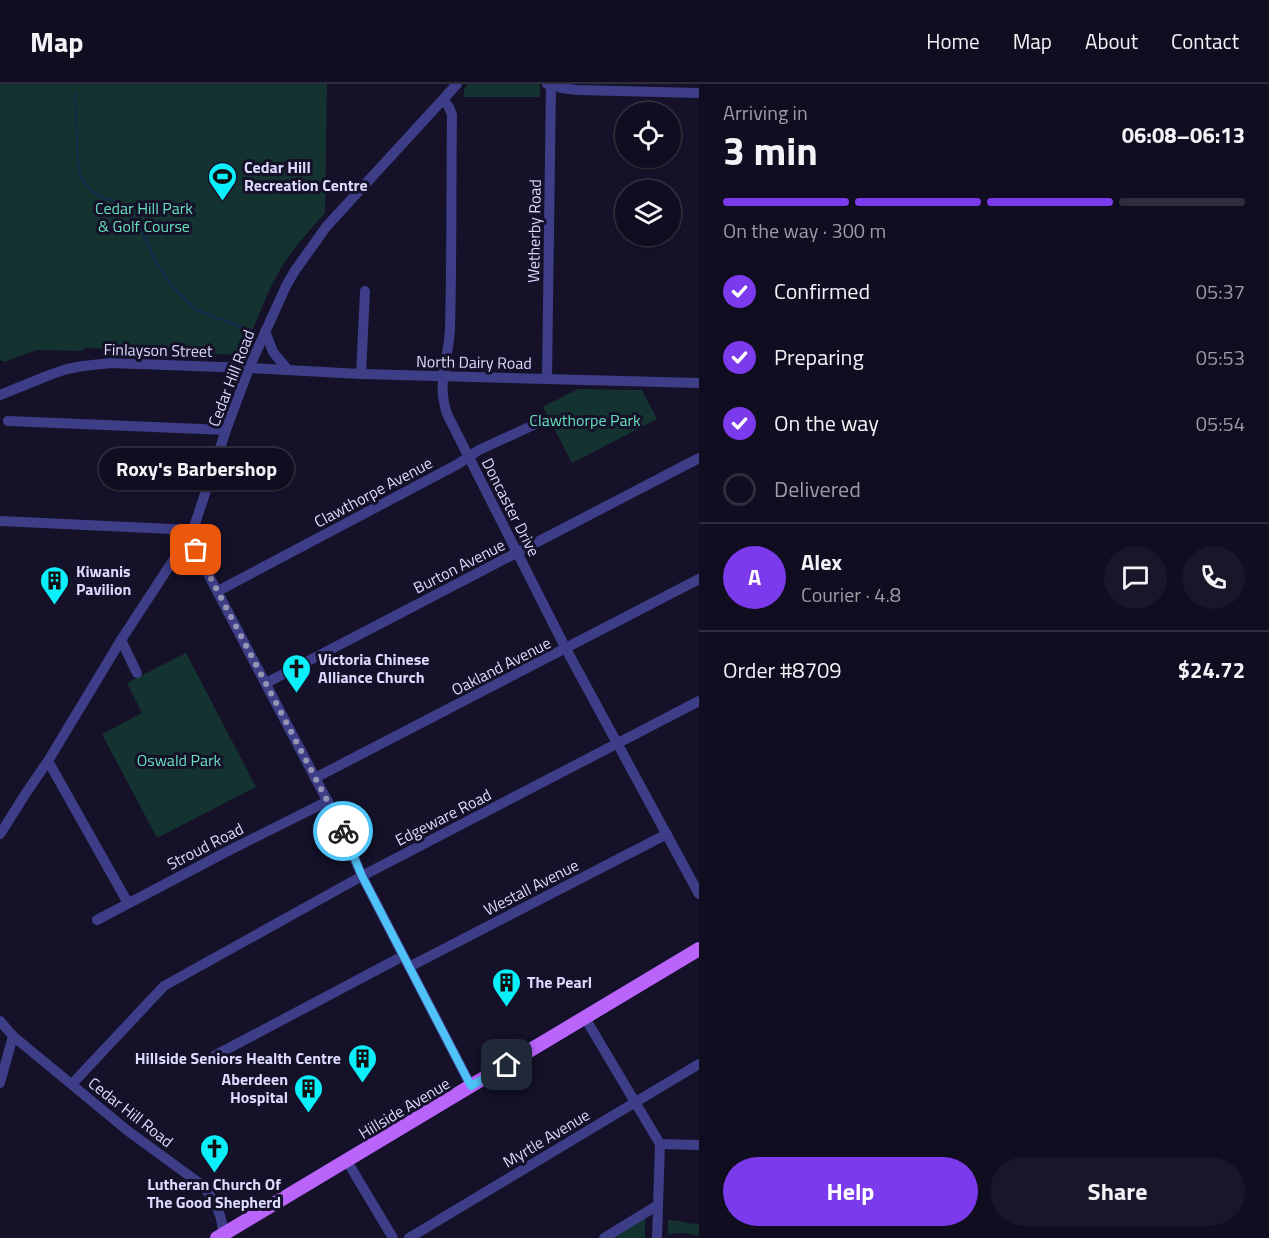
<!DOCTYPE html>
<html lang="en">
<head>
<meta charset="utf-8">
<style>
	body { margin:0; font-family:"Titillium Web",sans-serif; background:#181628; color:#f1f3f6; height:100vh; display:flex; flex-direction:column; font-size:22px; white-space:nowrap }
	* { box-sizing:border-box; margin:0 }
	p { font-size:20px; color:#9b9ca4 }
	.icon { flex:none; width:33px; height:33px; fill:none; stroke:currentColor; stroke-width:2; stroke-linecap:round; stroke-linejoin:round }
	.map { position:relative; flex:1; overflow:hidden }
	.panel { display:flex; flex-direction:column; background:#0f0d1f; width:570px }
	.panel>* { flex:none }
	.fabs { position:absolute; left:615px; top:18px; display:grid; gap:12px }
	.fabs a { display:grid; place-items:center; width:66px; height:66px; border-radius:50%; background:#0f0d1f; box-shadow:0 2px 4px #0004,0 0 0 2px #2f2d3d; font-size:30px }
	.pin { position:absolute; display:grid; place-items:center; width:51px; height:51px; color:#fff; margin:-26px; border-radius:12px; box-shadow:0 3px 9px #0006 }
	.courier { position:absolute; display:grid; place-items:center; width:60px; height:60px; margin:-30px; border:4px solid #4fc3f7; border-radius:50%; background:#fff; color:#222; box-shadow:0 2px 8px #0007 }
	.bubble { position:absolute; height:42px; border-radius:21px; background:#0f0d1f; box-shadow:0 2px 4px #0004,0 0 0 2px #2f2d3d; font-size:20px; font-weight:700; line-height:42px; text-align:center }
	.headline em { font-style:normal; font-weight:700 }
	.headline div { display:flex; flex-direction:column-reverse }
	.headline { display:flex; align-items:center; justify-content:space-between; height:102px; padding:0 24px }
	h1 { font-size:39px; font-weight:700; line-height:45px }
	.bar { display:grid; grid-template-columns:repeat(4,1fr); gap:9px 6px; align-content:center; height:72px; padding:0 24px }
	.bar i { height:8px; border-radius:4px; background:#2f2d3d }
	.bar .active { background:#7c3aed }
	.bar p { grid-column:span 4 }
	.line { display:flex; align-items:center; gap:15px; padding:0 24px; border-top:2px solid #2f2d3d }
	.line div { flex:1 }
	.round { display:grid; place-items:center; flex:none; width:63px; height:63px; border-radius:32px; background:#181628 }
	ol { padding:0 24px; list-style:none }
	li { display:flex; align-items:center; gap:18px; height:66px }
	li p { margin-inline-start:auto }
	li .icon { padding:6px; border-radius:50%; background:#7c3aed; color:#fff; stroke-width:4 }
	li:last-child { color:#9b9ca4 }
	li i { width:33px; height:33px; border:3px solid #2f2d3d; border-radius:50% }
	.button { display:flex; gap:12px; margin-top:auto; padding:12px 24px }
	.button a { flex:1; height:69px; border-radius:36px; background:#7c3aed; color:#fff; font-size:24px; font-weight:700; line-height:69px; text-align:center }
	.button a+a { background:#181628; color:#f1f3f6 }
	header { display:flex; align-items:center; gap:36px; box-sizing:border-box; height:84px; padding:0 30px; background:#0f0d1f; border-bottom:2px solid #2f2d3d }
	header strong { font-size:28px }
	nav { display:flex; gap:33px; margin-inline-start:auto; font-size:21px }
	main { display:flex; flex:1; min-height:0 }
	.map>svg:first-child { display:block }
</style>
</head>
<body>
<header>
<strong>Map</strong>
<nav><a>Home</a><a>Map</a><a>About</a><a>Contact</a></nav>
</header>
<main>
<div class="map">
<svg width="699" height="1154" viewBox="0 0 699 1154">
	<rect width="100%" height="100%" fill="#141129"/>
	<!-- green -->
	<g fill="#143330">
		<path d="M0,0H327L325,129C307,149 289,169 276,193C265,213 259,234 248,254L244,255L237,261L241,264V269H238L237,271L84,264L83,267L37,266L5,278L0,276Z"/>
		<polygon points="468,0 540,0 540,13 464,13 464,5"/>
		<polygon points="578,305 642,306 657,335 572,379 543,323"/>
		<polygon points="186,569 256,703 157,754 102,650 142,629 127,599"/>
		<polygon points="645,1132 645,1154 608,1154"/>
		<path d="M668,1136C679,1136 688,1140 699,1140V1152L684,1149L668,1150Z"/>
	</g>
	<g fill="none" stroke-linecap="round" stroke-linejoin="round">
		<!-- stream -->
		<polyline stroke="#102b4e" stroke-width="2" points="75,9 78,79 81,93 91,107 104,114 118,118 125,123 129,131 138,139 154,174 169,198 182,212 197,226 249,246"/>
		<!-- minor -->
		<g stroke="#3d3e87" stroke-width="10">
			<polyline points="547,0 561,4 577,6 699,9"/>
			<path d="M443,16L449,23L452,31C451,101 452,173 450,244C449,276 436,296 447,330L566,565L699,810"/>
			<polyline points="265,247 273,268 288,286"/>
			<polyline points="361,290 365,207"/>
			<polyline points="547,295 551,0"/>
			<polyline points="0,311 52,290 67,285 83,282 111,279 249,284 361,290 699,299"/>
			<polyline points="8,337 226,346"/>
			<polyline points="0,437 193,446"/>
			<polyline points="188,452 341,743 362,792 471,1002"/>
			<polyline points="218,507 458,380 479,366 542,337"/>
			<polyline points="121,556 137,589"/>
			<polyline points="266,599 699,374"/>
			<polyline points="48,677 128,819"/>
			<polyline points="315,694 699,495"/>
			<polyline points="0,750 26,709 48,677 121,556 193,446 226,346 249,284 286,202 294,188 326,143 457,0"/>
			<polyline points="97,836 226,768 328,717"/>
			<polyline points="409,883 667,750"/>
			<polyline points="585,934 660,1060 657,1154"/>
			<path d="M0,937L13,952L128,1047L202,1101C215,1116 224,1134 223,1154"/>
			<polyline points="214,972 403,872"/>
			<polyline points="0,999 13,952"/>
			<polyline points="72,1000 164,902 362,792 699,617"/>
			<polyline points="660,1060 699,1061"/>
			<polyline points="347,1077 393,1154"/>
			<polyline points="409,1154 699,980"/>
			<polyline points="604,1154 658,1121"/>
		</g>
		<!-- major -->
		<polyline stroke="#bb64fc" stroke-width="14" points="217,1154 699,865"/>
	</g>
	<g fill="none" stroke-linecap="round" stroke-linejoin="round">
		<!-- done -->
		<polyline stroke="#9694b3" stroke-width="6" stroke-dasharray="0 10.8" points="196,466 343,747"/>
		<!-- route -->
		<polyline stroke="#4fc3f7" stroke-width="8" points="343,747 362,792 471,1002 507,981"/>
	</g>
	<!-- icons -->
	<defs>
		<symbol id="stadium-pin" viewBox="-11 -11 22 30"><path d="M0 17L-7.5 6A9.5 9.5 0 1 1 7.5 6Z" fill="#0aeffa" stroke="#141129"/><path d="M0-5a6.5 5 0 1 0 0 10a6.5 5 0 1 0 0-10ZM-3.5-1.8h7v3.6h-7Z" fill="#111"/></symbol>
		<symbol id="building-pin" viewBox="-11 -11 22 30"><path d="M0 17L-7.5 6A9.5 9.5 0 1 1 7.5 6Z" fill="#0aeffa" stroke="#141129"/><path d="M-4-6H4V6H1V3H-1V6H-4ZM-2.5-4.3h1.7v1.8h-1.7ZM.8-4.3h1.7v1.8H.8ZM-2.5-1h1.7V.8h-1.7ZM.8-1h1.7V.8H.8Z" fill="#111"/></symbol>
		<symbol id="church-pin" viewBox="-11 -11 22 30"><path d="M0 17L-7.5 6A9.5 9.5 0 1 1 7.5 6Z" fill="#0aeffa" stroke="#141129"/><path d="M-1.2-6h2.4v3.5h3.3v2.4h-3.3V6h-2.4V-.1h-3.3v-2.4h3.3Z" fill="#111"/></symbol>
	</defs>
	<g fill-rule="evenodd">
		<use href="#stadium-pin" x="206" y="76" width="33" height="45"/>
		<use href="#building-pin" x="38" y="480" width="33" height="45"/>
		<use href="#church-pin" x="280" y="568" width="33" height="45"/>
		<use href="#building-pin" x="490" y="882" width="33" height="45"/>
		<use href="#building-pin" x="346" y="958" width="33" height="45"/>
		<use href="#building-pin" x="292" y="988" width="33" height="45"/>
		<use href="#church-pin" x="198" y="1048" width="33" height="45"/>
	</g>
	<g text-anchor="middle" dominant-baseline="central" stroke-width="6" stroke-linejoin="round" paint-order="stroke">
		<!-- poi labels -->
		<g font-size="16" font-weight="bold" fill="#dcdafe" stroke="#141129" text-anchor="start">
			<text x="244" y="83">Cedar Hill<tspan x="244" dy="18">Recreation Centre</tspan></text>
			<text x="76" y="487">Kiwanis<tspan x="76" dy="18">Pavilion</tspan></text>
			<text x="318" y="575">Victoria Chinese<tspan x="318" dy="18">Alliance Church</tspan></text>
			<text x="527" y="898">The Pearl</text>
			<text x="341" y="974" text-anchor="end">Hillside Seniors Health Centre</text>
			<text x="288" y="995" text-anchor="end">Aberdeen<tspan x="288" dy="18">Hospital</tspan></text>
			<text x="214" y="1100" text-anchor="middle">Lutheran Church Of<tspan x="214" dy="18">The Good Shepherd</tspan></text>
		</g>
		<!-- park labels -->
		<g font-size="16" fill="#66deba" stroke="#141129">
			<text x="144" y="124">Cedar Hill Park<tspan x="144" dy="18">&amp; Golf Course</tspan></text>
			<text x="585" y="336">Clawthorpe Park</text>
			<text x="179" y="676">Oswald Park</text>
		</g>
		<!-- street labels -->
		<g font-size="16" fill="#dcdafe" stroke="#141129">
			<text transform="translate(534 147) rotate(-89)">Wetherby Road</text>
			<text transform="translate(158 266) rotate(1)">Finlayson Street</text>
			<text transform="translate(474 278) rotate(1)">North Dairy Road</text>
			<text transform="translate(231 294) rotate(-69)">Cedar Hill Road</text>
			<text transform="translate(373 408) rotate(-28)">Clawthorpe Avenue</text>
			<text transform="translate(511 423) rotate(63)">Doncaster Drive</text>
			<text transform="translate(459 482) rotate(-27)">Burton Avenue</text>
			<text transform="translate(501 582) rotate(-27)">Oakland Avenue</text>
			<text transform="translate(443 733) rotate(-27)">Edgeware Road</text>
			<text transform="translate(205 762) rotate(-27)">Stroud Road</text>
			<text transform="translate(531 803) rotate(-27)">Westall Avenue</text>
			<text transform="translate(404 1024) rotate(-31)">Hillside Avenue</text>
			<text transform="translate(131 1028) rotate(38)">Cedar Hill Road</text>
			<text transform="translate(546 1054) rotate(-31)">Myrtle Avenue</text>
		</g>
	</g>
</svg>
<div class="fabs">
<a><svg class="icon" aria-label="locate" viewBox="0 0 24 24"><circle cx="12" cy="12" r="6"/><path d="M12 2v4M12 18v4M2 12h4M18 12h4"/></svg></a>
<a><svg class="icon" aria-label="layers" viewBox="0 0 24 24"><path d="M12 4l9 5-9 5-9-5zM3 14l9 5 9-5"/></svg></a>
</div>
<div class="pin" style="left:196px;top:466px;background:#ea580c"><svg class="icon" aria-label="bag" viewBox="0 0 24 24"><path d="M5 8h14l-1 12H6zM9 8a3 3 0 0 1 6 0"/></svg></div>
<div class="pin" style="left:507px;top:981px;background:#1f2937"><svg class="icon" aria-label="home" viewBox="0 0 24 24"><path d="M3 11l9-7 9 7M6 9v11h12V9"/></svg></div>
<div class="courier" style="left:343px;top:747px"><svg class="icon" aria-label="bike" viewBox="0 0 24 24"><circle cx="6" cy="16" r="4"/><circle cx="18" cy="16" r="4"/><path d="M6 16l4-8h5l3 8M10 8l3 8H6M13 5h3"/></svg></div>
<div class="bubble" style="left:99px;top:364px;width:195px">Roxy's Barbershop</div>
</div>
<section class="panel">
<div class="headline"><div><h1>3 min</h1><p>Arriving in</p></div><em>06:08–06:13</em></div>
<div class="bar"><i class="active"></i><i class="active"></i><i class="active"></i><i></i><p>On the way · 300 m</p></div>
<ol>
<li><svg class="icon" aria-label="check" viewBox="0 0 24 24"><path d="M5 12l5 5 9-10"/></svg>Confirmed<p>05:37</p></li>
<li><svg class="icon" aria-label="check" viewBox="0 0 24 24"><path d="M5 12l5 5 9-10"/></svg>Preparing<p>05:53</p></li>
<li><svg class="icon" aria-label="check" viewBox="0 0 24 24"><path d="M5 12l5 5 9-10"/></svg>On the way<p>05:54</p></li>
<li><i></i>Delivered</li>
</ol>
<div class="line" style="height:108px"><b class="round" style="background:#7c3aed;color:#fff">A</b><div><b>Alex</b><p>Courier · 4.8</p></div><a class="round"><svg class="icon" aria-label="chat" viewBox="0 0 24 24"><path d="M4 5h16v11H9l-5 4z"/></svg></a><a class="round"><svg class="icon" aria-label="phone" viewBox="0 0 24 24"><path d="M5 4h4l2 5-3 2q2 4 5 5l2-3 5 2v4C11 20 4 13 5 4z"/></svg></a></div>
<div class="line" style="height:78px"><div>Order #8709</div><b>$24.72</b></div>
<div class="button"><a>Help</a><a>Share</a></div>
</section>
</main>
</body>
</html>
